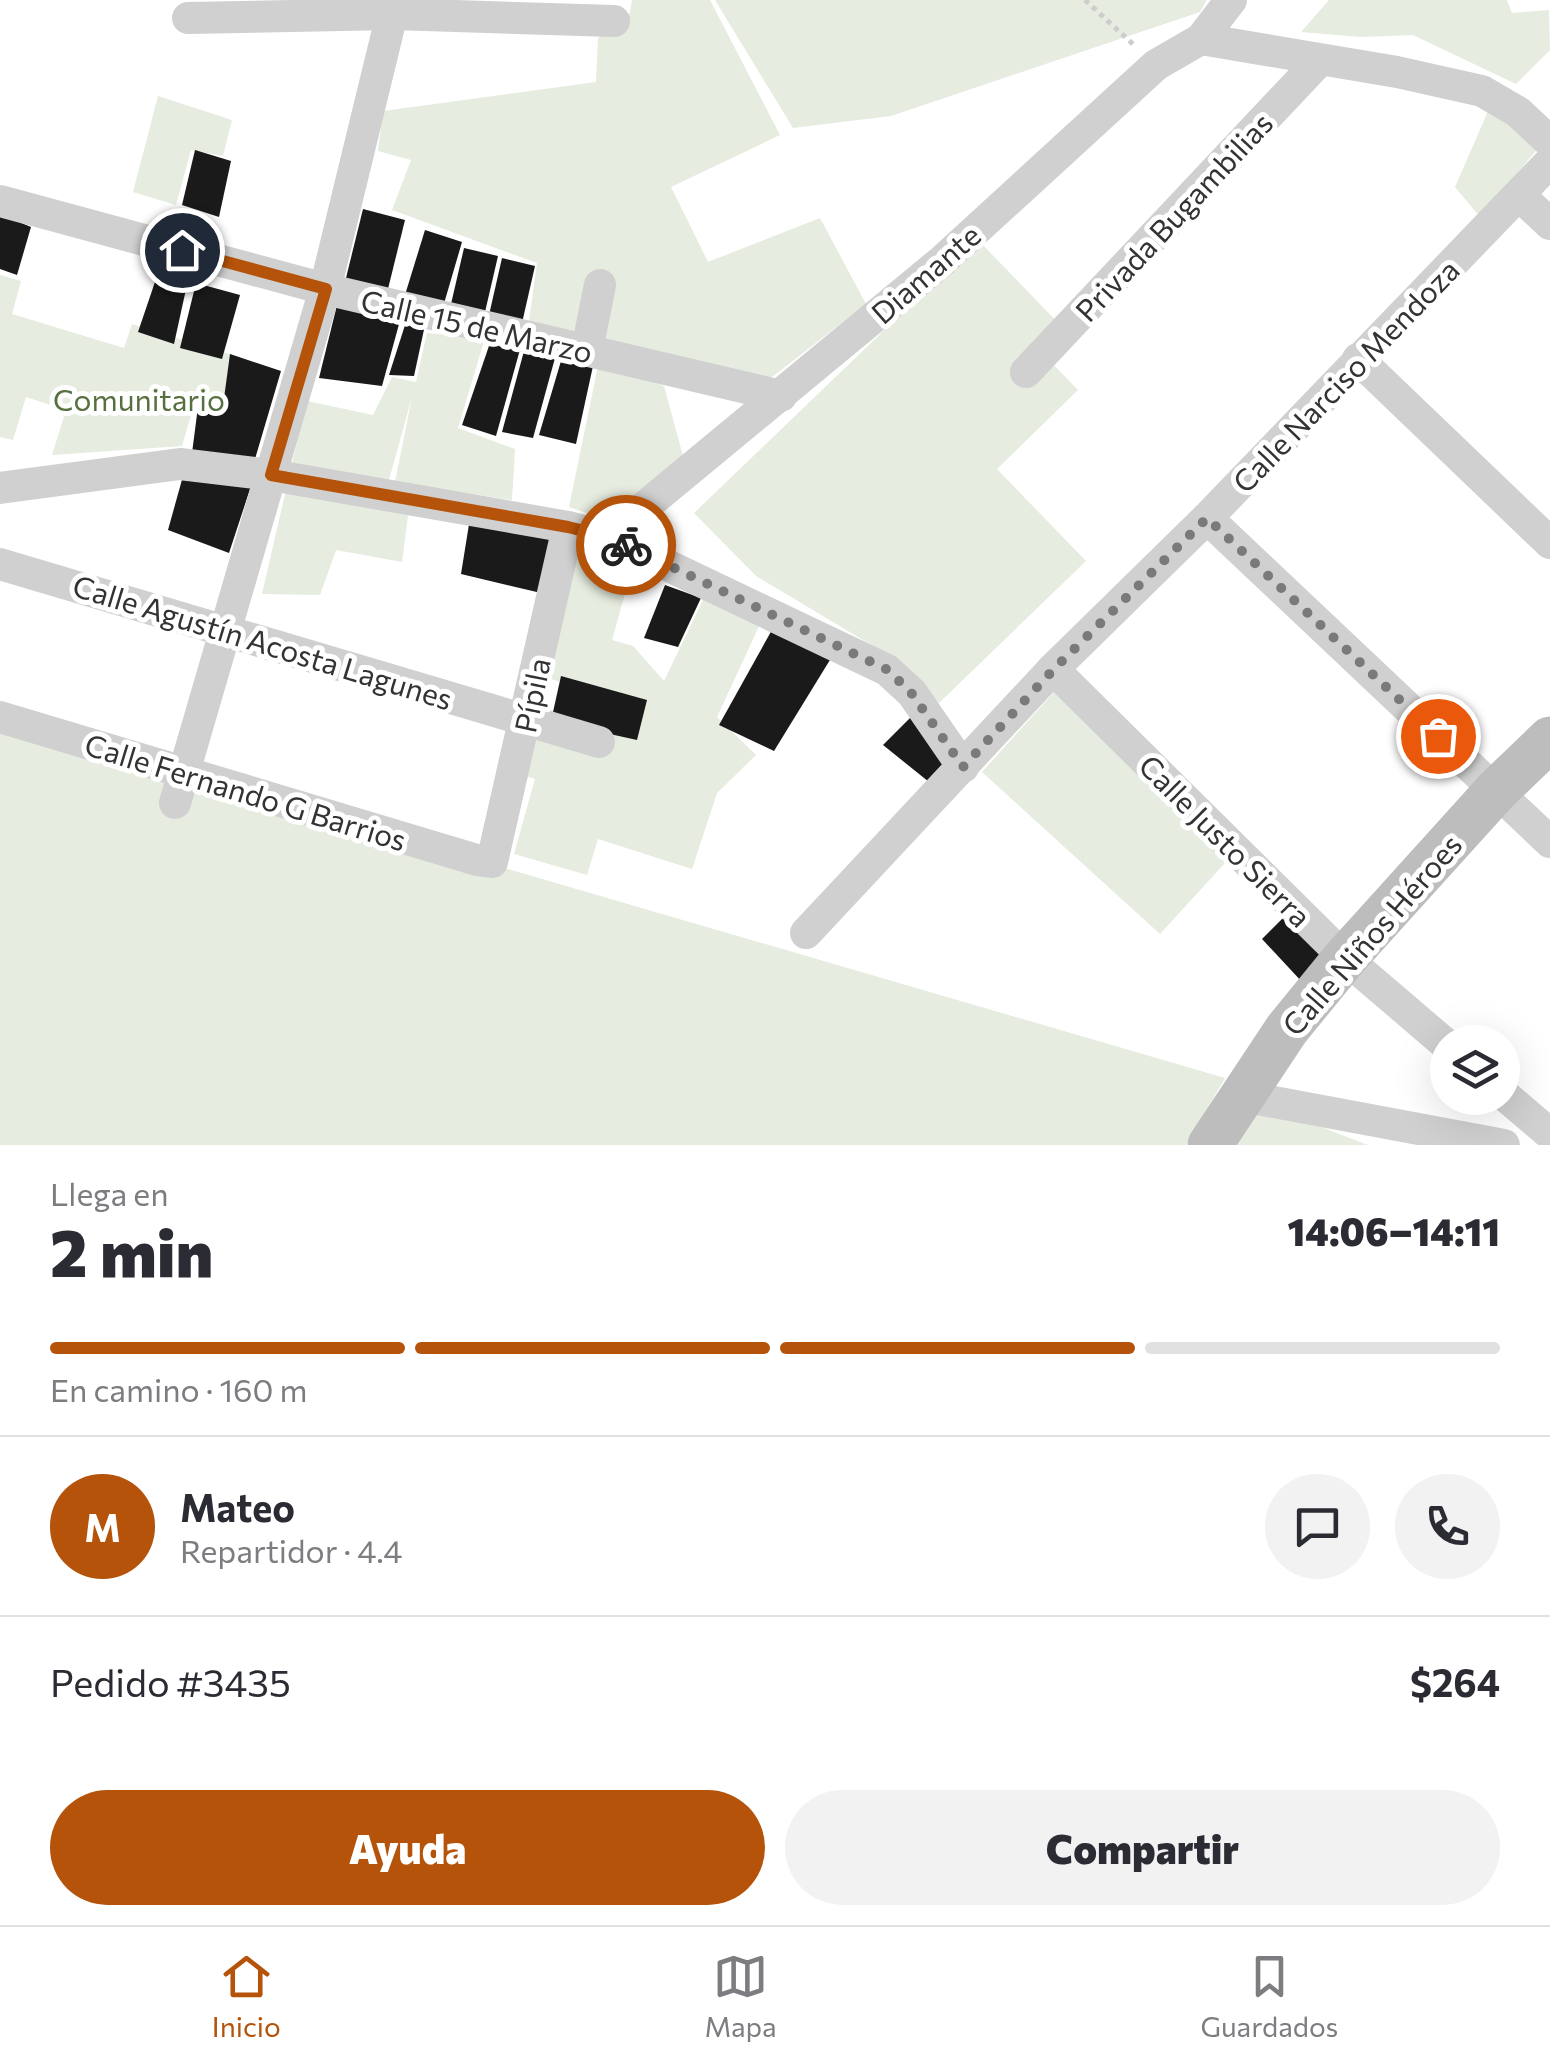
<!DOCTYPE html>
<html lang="es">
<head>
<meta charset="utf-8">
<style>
	body { margin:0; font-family:Commissioner,sans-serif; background:#f2f2f3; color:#2b2b33; height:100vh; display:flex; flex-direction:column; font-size:38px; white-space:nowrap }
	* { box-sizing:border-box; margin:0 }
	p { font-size:32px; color:#7c7c81 }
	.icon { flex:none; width:55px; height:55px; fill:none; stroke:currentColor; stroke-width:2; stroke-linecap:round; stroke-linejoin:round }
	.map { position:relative; height:1145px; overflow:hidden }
	.details { display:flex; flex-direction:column; background:#fff; flex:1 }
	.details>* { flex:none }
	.tools { position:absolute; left:1430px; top:1025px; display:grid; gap:20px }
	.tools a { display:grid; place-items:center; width:90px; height:90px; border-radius:50%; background:#fff; box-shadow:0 10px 40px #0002; font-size:50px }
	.pin { position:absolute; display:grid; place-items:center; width:85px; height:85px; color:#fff; margin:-42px; border:5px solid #fff; border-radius:50%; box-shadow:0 2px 10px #0007 }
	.courier { position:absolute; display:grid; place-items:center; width:100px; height:100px; margin:-50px; border:8px solid #b45309; border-radius:50%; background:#fff; color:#222; box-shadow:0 2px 12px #0007 }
	.summary em { font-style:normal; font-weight:800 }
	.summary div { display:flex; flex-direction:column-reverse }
	.summary { display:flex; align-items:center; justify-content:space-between; height:170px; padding:0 50px }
	h1 { font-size:65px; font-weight:800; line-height:75px }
	.bar { display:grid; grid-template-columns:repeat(4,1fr); gap:15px 10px; align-content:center; height:120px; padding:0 50px }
	.bar i { height:12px; border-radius:8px; background:#e1e1e2 }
	.bar .current { background:#b45309 }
	.bar p { grid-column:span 4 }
	.line { display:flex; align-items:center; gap:25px; padding:0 50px; border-top:2px solid #e1e1e2 }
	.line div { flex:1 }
	.round { display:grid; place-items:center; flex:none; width:105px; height:105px; border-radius:52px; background:#f2f2f3 }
	.primary-button { display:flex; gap:20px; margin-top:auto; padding:20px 50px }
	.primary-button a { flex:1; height:115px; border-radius:60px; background:#b45309; color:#fff; font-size:40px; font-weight:800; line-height:115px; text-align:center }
	.primary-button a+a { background:#f2f2f3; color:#2b2b33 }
	.menu { display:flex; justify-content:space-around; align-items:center; height:140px; border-top:2px solid #e1e1e2; background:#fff; font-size:28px; color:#7c7c81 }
	.menu a { display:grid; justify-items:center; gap:5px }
	.menu .current { color:#b45309 }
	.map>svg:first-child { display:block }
</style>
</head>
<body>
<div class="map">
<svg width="1550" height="1145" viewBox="0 0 1550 1145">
	<rect width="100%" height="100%" fill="#fff"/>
	<!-- green -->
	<g fill="#e6ecdf">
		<polygon points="632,0 710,0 780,135 671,187 708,262 820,218 866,304 763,384 529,321 537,263 392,210 411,160 378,151 383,111 596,82 598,38 630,13"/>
		<polygon points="715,0 1207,0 1200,12 891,116 793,128"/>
		<polygon points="1329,0 1507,0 1512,13 1549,10 1550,50 1516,84 1413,35 1361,37 1301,32"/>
		<polygon points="158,96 232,120 223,156 191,150 176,205 133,192"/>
		<polygon points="1489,109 1546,139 1480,217 1455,187"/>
		<polygon points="978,240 1066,331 1043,354 1078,390 997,469 1086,561 939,703 898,661 756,576 694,513"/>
		<polygon points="0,275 21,281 12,314 124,348 132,324 239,357 222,413 194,405 182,446 52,455 66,410 26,397 13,440 0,437"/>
		<polygon points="427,333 485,338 458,428 515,449 512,500 395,482 412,397 387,487 290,471 307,401 373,415 392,377 416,382"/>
		<polygon points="599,361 664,386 683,456 604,519 569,507"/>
		<polygon points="288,481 410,500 402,562 336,550 320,595 262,594"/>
		<polygon points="578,550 633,565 612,640 633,646 664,681 705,596 761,622 717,717 756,755 717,793 692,869 598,839 587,875 514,854 535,779 517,773 536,706 631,732 639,704 543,677"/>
		<polygon points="1056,690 1235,852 1160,934 982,772"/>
		<polygon points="0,721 1225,1078 1186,1145 0,1145"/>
		<polygon points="1242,1096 1365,1144 1369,1145 1210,1145"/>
	</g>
	<!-- building -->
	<g fill="#1a1a1a">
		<polygon points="195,150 231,161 219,217 182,205"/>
		<polygon points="363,209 405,220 387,293 345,282"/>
		<polygon points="0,214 31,227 17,275 0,269"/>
		<polygon points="425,230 462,242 443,307 405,295"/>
		<polygon points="464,248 498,256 485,312 451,304"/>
		<polygon points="502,258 535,266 522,323 489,315"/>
		<polygon points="158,273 188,280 174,344 138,332"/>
		<polygon points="196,283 240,295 222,359 180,348"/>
		<polygon points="338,301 401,317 382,386 319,378"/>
		<polygon points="406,322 425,325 414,376 389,375"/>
		<polygon points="491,340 521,346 496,436 462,425"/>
		<polygon points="524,351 555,358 533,438 502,432"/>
		<polygon points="230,354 281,371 255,459 192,453 199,399 222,413"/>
		<polygon points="561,361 593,366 576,444 539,435"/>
		<polygon points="183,476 253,480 229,553 168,530"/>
		<polygon points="470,518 555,531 541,593 461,574"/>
		<polygon points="665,585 701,598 678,647 644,638"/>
		<polygon points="773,628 833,655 774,751 719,725"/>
		<polygon points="561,676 647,700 637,740 551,721"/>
		<polygon points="912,716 950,765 929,782 883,745"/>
		<polygon points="1287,914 1329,953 1303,983 1262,939"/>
	</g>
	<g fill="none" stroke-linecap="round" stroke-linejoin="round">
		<!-- path -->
		<polyline stroke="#cdcdcd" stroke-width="5" stroke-dasharray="5 5" stroke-linecap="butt" points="1085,0 1135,46"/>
		<!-- street -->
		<g stroke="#d0d0d0" stroke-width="32">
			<polyline points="188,18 392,14 614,21"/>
			<polyline points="1201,39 1397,72 1482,91 1518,112 1550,142"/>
			<polyline points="1519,195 1550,224"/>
			<polyline points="0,201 325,289 781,396"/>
			<polyline points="587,350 600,285"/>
			<polyline points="1358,359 1550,543"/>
			<polyline points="1026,372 1319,61"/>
			<polyline points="0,488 180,464 271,475 568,527 608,537 887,670 912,693 963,767"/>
			<polyline points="1207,518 1550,842"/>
			<polyline points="608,537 942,261 1156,65 1201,39 1231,0"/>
			<polyline points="0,564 599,742"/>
			<polyline points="1053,669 1345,958 1448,1046"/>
			<polyline points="0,717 477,860 492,862 568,527"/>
			<polyline points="175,803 325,289 392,14"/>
			<polyline points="806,933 1053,669 1207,518 1550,162"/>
			<polyline points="1502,1093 1550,1134"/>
			<polyline points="1242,1096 1504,1145"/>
		</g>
		<!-- secondary -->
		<polyline stroke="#bdbdbd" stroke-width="45" points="1210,1145 1287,1029 1345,958 1496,791 1550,739"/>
	</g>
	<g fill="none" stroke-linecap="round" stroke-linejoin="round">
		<!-- done -->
		<polyline stroke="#7a7a7a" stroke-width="10" stroke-dasharray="0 18" points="626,545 888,670 912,694 963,767 1054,669 1207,518 1438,736"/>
		<!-- route -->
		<polyline stroke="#b45309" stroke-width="12" points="182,250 326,289 271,475 568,527 608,537 626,545"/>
	</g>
	<g text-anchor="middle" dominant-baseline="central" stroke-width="10" stroke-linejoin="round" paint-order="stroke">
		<!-- street labels -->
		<g font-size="30" fill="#333" stroke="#fff">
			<text transform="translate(1173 216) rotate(-47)">Privada Bugambilias</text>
			<text transform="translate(925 273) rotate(-41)">Diamante</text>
			<text transform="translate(477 325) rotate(13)">Calle 15 de Marzo</text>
			<text transform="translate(1345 375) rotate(-46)">Calle Narciso Mendoza</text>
			<text transform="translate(263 641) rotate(17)">Calle Agustín Acosta Lagunes</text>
			<text transform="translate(531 695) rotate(-78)">Pípila</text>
			<text transform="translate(246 791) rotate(17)">Calle Fernando G Barrios</text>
			<text transform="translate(1226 840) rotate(45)">Calle Justo Sierra</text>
			<text transform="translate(1371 934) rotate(-49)">Calle Niños Héroes</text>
		</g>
		<!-- park labels -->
		<g font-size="30" fill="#56703f" stroke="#fff">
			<text x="139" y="398">Comunitario</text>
		</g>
	</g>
</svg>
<div class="tools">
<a><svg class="icon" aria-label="layers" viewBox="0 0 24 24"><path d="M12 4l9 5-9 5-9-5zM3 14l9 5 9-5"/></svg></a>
</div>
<div class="pin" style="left:1438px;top:736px;background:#ea580c"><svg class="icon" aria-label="bag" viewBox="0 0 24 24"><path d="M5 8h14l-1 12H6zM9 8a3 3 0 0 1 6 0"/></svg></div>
<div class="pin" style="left:182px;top:250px;background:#1f2937"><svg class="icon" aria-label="home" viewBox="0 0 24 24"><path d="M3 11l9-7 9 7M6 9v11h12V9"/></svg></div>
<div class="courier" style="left:626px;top:545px"><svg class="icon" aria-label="bike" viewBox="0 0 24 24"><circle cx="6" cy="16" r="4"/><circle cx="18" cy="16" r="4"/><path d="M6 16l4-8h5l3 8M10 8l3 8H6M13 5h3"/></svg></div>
</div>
<section class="details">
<div class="summary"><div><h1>2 min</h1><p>Llega en</p></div><em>14:06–14:11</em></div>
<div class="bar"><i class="current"></i><i class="current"></i><i class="current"></i><i></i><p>En camino · 160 m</p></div>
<div class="line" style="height:180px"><b class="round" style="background:#b45309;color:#fff">M</b><div><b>Mateo</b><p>Repartidor · 4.4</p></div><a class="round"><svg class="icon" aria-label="chat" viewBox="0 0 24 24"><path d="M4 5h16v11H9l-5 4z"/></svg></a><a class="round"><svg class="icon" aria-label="phone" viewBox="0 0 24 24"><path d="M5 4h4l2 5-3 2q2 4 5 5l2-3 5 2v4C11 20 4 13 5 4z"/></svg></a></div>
<div class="line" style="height:130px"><div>Pedido #3435</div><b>$264</b></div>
<div class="primary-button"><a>Ayuda</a><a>Compartir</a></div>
</section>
<nav class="menu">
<a class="current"><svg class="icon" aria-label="home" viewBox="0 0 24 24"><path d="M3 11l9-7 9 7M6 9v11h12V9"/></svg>Inicio</a>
<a><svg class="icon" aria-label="map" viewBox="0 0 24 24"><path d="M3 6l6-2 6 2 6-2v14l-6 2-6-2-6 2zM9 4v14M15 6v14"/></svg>Mapa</a>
<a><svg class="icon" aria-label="saved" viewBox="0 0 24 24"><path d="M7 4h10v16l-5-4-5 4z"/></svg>Guardados</a>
</nav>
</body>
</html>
